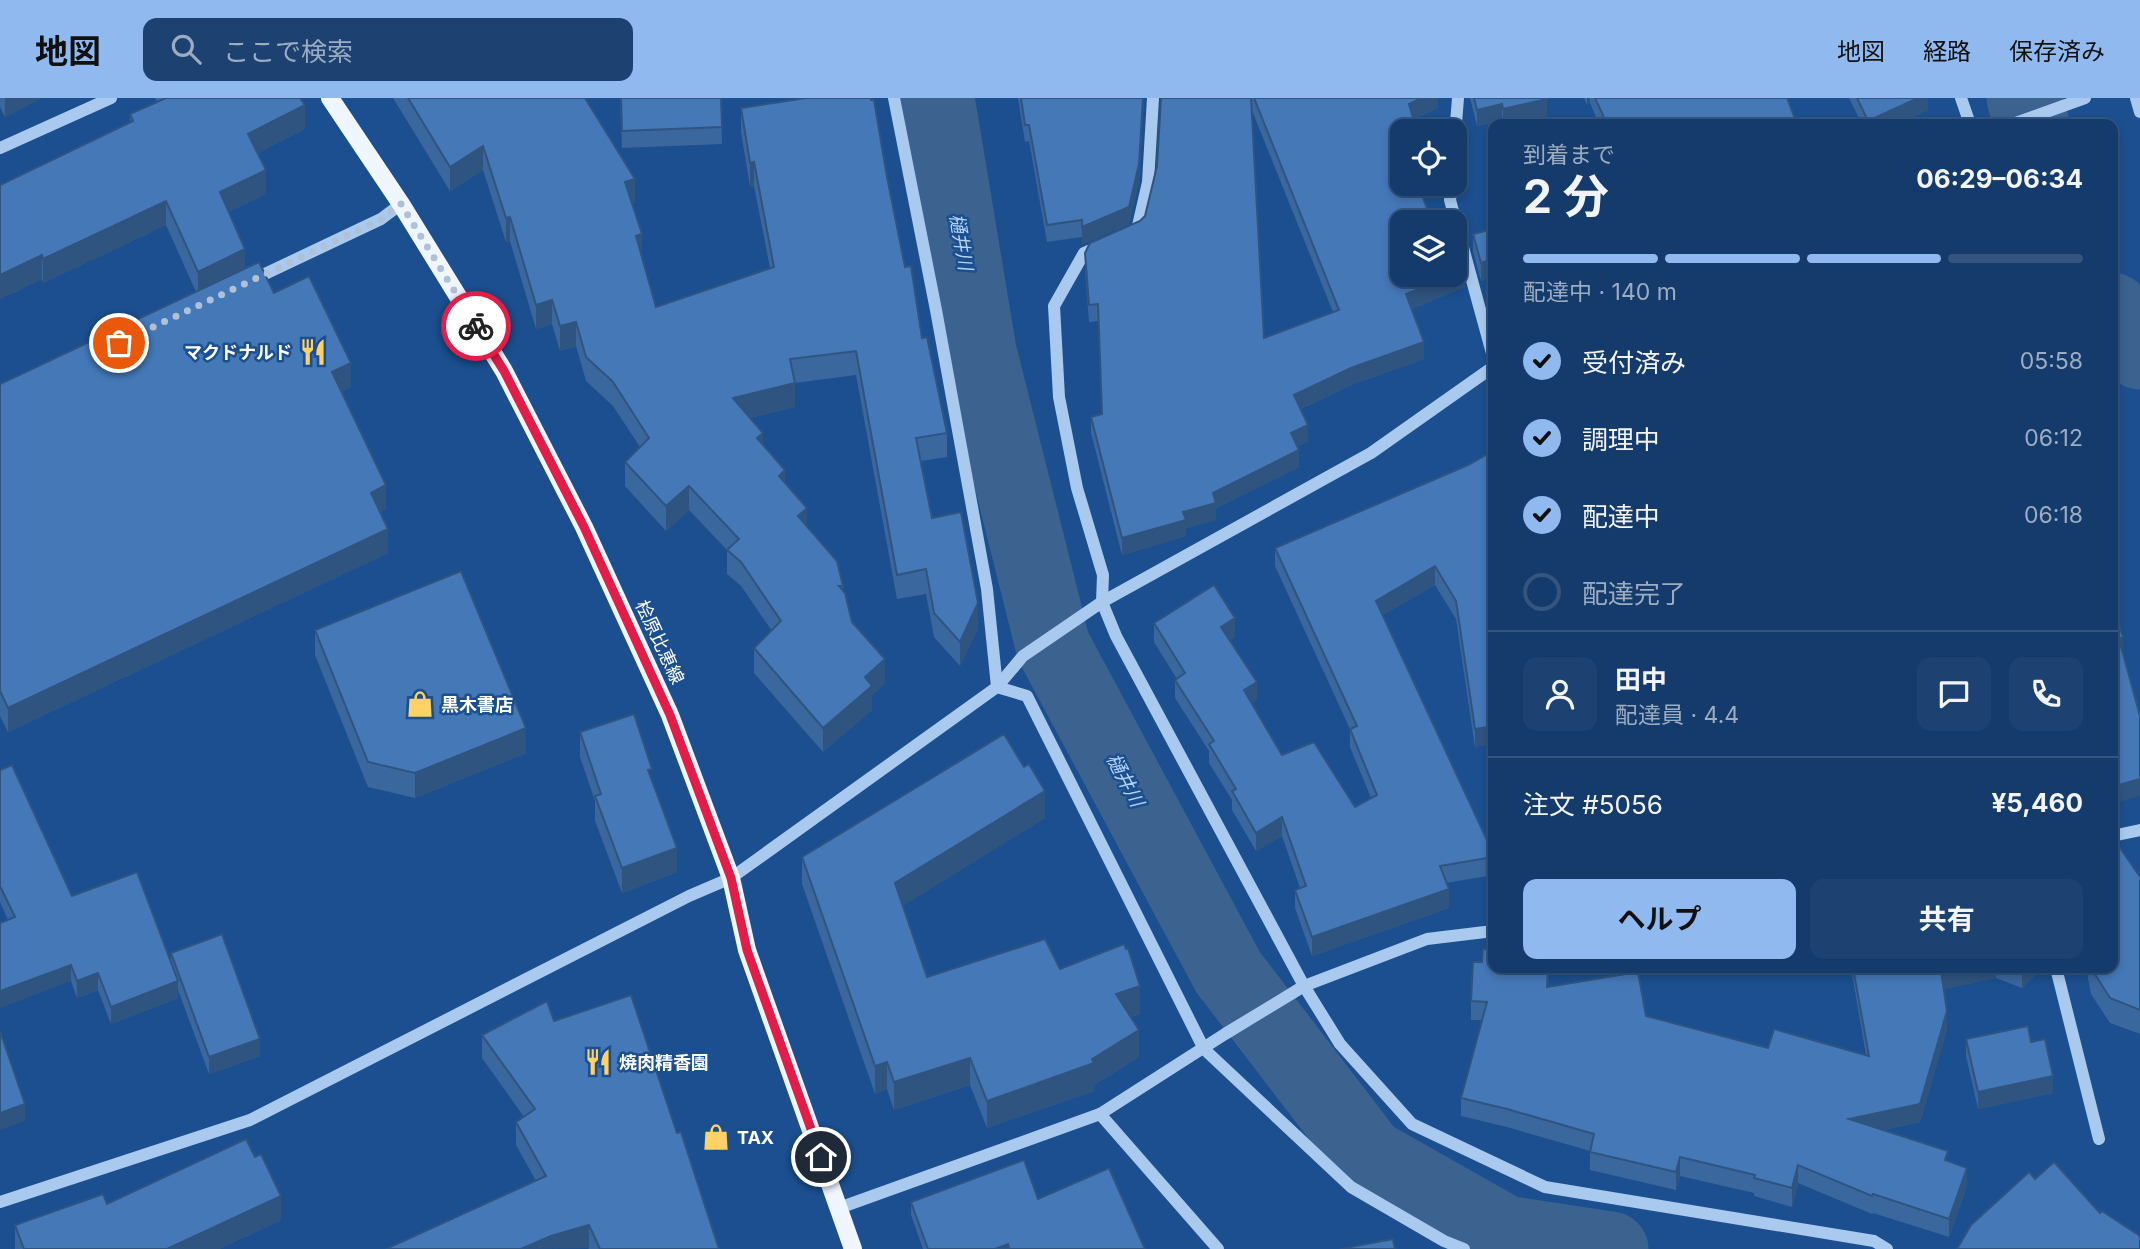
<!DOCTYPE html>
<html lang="ja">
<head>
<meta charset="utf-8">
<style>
	body { margin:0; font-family:Inter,"Noto Sans JP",sans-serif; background:#1d4271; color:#f1f3f6; height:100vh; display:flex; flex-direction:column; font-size:26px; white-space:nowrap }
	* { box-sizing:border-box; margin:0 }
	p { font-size:23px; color:#9dadc1 }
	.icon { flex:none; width:38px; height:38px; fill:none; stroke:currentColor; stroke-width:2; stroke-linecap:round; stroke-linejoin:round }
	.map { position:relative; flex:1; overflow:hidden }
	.panel { position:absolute; left:1488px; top:21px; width:630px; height:854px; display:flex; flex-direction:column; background:#143b6b; border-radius:14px; box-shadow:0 4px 10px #0003,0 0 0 2px #33557e }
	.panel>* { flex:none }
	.fabs { position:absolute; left:1390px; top:21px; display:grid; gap:14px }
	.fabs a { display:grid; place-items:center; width:77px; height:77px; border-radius:14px; background:#143b6b; box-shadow:0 4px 10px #0003,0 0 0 2px #33557e; font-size:35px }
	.pin { position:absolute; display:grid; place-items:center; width:60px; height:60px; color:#fff; margin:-30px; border:4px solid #fff; border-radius:50%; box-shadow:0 2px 7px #0007 }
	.courier { position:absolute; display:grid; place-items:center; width:70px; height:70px; margin:-35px; border:5px solid #e11d48; border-radius:50%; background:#fff; color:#222; box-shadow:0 2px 9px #0007 }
	.overview em { font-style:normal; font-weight:700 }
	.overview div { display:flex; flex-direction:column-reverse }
	.overview { display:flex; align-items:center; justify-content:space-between; height:119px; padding:0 35px }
	h1 { font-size:46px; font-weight:700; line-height:52px }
	.bar { display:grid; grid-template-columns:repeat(4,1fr); gap:10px 7px; align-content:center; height:84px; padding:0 35px }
	.bar i { height:9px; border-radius:5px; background:#33557e }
	.bar .active { background:#90b9f0 }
	.bar p { grid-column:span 4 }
	.line { display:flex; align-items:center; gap:18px; padding:0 35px; border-top:2px solid #33557e }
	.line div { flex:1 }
	.round { display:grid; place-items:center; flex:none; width:74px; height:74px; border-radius:14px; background:#1d4271 }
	ol { padding:0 35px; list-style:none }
	li { display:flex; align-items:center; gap:21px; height:77px }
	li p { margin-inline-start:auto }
	li .icon { padding:7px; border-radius:50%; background:#90b9f0; color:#111; stroke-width:4 }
	li:last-child { color:#9dadc1 }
	li i { width:38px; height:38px; border:4px solid #33557e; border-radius:50% }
	.primary-button { display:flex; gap:14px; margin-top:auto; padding:14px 35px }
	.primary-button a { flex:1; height:80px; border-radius:14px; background:#90b9f0; color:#111; font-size:28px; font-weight:700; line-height:80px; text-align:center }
	.primary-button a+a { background:#1d4271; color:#f1f3f6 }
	header { display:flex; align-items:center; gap:42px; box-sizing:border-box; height:98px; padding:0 35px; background:#90b9f0; color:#111 }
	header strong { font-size:33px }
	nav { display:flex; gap:38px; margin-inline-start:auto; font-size:24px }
	.search { width:490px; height:63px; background:#1d4271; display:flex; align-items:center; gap:18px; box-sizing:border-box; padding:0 24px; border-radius:14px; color:#9dadc1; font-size:26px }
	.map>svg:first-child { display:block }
</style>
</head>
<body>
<header>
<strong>地図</strong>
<div class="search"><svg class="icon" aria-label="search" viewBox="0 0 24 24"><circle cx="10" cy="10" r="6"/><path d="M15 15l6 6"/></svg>ここで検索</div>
<nav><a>地図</a><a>経路</a><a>保存済み</a></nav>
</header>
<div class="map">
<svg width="2140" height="1151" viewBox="0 0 2140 1151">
	<rect width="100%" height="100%" fill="#1b4f8f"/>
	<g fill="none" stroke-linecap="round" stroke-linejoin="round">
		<!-- river -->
		<g stroke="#3c6290" stroke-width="75">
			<polyline points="937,0 979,253 1053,548 1228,874 1369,1058 1505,1135 1611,1151"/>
			<polyline points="2024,0 2032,26"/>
			<polyline points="2112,212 2140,254"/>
		</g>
		<!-- minor -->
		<g stroke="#a9c9ee" stroke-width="12">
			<polyline points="894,0 936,212 987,491 997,589 1027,598 1204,951 1351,1089 1444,1143 1464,1151"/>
			<polyline points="1961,0 1970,26"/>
			<polyline points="2136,0 2140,14"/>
			<polyline points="2013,26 2085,0"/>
			<polyline points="0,50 111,0"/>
			<polyline points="1454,51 1458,0"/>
			<polyline points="1452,86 1450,102 1493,259"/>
			<polyline points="1131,134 1137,132 1148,84 1153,0"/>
			<polyline points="1098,149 1084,155 1054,208 1059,299 1077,390 1103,477 1102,504 1116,538 1304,888 1340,946 1412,1026 1545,1089 1874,1143 1887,1151"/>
			<polyline points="250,183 381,121 401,106"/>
			<polyline points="2112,738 2140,732"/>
			<polyline points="2056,870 2099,1041"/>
			<polyline points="1100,1016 1218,1151"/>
			<polyline points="0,1104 250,1022 689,798 731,780 997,589 1023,558 1102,504 1371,355 1493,269"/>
			<polyline points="839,1110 1100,1016 1225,936 1304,888 1427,841 1493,833"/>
		</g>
		<!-- major -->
		<polyline stroke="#f0f6ff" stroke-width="18" points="330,0 401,106 504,273 584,429 670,617 731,780 747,852 853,1151"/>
	</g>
	<!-- wall -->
	<g fill="#3a679d" fill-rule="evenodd">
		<polygon points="0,0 42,0 5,19 0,9"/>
		<polygon points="155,0 300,0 305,31 258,55 266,96 228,114 245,171 274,195 351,289 342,293 386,411 380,414 388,455 8,634 0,618 0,286 196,194 166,127 43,185 42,181 0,201 0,87 130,24 130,16 157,4"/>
		<polygon points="393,0 585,0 635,105 632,106 642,158 656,209 770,170 754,88 750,89 741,34 741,10 887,79 905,169 922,240 947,335 947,359 921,363 932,420 978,530 960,568 934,539 926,496 897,501 856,277 795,285 795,309 750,320 763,347 785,386 807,428 843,488 843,493 852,524 885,585 872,597 872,612 823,654 754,575 754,550 772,533 741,488 727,476 727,452 689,412 666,433 625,388 625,364 640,349 613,308 586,283 576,248 560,253 552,226 536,231 510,143 506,144 483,72 450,93"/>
		<polygon points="620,0 721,0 722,46 622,50"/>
		<polygon points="1018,0 1144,0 1139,83 1129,126 1082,146 1082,139 1047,144 1029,43 1025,44"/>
		<path d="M1161,0H1438V10L1413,21L1402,33V124L1465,189L1411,211L1424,261L1351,287L1301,311L1308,343L1298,348L1299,369L1216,410V422L1186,430V438L1122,457L1091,335V319L1102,316L1098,223L1089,224L1085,172V155L1140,123L1145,118L1157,68ZM1251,10L1333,214L1264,240Z"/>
		<polygon points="1470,0 1547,0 1547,18 1510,26 1503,26 1502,22 1477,28"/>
		<polygon points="1584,0 1787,0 1797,26 1599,26 1590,5 1587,7"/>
		<polygon points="1849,0 1928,0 1928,12 1898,26 1862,26"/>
		<polygon points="1493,131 1493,181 1492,178 1481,183 1473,153 1473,136"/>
		<polygon points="1493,353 1475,650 1456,521 1435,487 1383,517 1493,755 1493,777 1446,785 1449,810 1312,858 1295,810 1295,792 1300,790 1282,738 1256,753 1232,712 1232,702 1209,665 1209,653 1175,600 1175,582 1177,581 1154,544 1154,525 1235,539 1230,542 1257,602 1252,605 1282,657 1355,709 1371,700 1350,649 1350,631 1275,468 1275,450 1468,367"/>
		<polygon points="315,532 526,655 415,700 368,689 315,557"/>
		<polygon points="580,634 677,774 622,795 595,723 595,703 580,659"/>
		<polygon points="0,672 72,798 171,863 171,855 260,958 209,976 178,892 178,900 111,926 98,892 77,900 71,883 8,822 0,804"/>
		<polygon points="1045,720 902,808 927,879 1060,871 1140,916 1131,919 1139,959 1094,987 1094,993 987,1030 970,987 894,1012 887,991 875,996 802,786 802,759"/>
		<polygon points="2140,779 2140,936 2110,925 2091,896 2086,870 2112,870"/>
		<polygon points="1549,870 1548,889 1646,918 1768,950 1866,957 1851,870 2039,870 2039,873 2022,890 1996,880 1944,891 1947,931 1920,1024 1883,1032 1948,1063 1967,1088 1949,1139 1873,1115 1872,1116 1798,1085 1792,1109 1754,1098 1754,1095 1680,1078 1676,1092 1590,1072 1590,1053 1507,1029 1461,1018 1461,1000 1482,922 1471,922 1471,903"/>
		<polygon points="554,923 677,1035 719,1151 589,1151 536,1083 516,1047 516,1024 524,1019 482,960 482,937"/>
		<polygon points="1966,941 2031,944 2053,995 1978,1011 1966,958"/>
		<polygon points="1038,1101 1145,1151 923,1151 911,1117 911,1104"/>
		<polygon points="107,1106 281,1122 219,1151 15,1151 15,1127"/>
	</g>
	<!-- shaded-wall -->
	<g fill="#305480">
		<polygon points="5,0 42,0 5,19"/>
		<polygon points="1143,0 1144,0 1139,83 1129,126 1082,146 1082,129"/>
		<polygon points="1422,0 1438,0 1438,10 1409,22 1409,6"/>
		<polygon points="1587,0 1590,0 1590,5 1587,7"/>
		<polygon points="1918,0 1928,0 1928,12 1898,26 1868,26 1868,23"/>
		<polygon points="1547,1 1547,18 1510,26 1503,26 1503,11"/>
		<polygon points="1502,6 1502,22 1477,28 1477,12"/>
		<polygon points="305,7 305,31 248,60 248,36"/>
		<polygon points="483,48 483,72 450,93 450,69"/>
		<polygon points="754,64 754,88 750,89 750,65"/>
		<polygon points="266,72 266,96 220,118 220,94"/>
		<polygon points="635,81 635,105 625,108 625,84"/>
		<polygon points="166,103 166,127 43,185 43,161"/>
		<polygon points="510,119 510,143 506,144 506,120"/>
		<polygon points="642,136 642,161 636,138"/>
		<polygon points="245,151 245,175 198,198 198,174"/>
		<polygon points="42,157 42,181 0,201 0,177"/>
		<polygon points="1492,161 1492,178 1481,183 1481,165"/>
		<polygon points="1465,172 1465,189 1406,213 1406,196"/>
		<polygon points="552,202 552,226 536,231 536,207"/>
		<polygon points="576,224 576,248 560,253 560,228"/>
		<polygon points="1424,244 1424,261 1351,287 1294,314 1294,297 1351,270"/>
		<polygon points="351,265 351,289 332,298 332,274"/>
		<polygon points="795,285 795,309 733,324 733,300"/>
		<polygon points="1308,327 1308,343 1291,352 1291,335"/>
		<polygon points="763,335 763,359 757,340"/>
		<polygon points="1299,352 1299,369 1216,410 1216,422 1186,430 1186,438 1122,457 1122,440"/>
		<polygon points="785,372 785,396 779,378"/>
		<polygon points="386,387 386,411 371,419 371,395"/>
		<polygon points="689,388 689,412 666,433 666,408"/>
		<polygon points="807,410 807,434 798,418"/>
		<polygon points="388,431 388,455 8,634 8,610"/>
		<polygon points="1435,468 1435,487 1376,521 1376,503"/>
		<polygon points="978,505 978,530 960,568 960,544"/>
		<polygon points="1235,520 1235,539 1221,548 1221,529"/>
		<polygon points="2123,539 2123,557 2119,541"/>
		<polygon points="885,561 885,585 872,597 872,612 823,654 823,630 865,579"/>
		<polygon points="1257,584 1257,602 1244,610 1244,592"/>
		<polygon points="1493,628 1493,646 1475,650 1475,631"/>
		<polygon points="526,630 526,655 415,700 415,675"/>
		<polygon points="2140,681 2140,698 2112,706 2112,689"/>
		<polygon points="1045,693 1045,720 895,813 895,785"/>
		<polygon points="1282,719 1282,738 1256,753 1256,735"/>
		<polygon points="677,750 677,774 622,795 622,770"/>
		<polygon points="1449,791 1449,810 1312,858 1312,839"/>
		<polygon points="71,867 71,883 0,910 0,893"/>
		<polygon points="1958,870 1996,870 1996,880 1941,892 1941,873"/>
		<polygon points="2024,870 2039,870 2039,873 2022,890 2022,872"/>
		<polygon points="98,875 98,892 77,900 77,883"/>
		<polygon points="178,883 178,900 111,926 111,909"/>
		<polygon points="1140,888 1140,916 1116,923 1116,896"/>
		<polygon points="1947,913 1947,931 1920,1024 1849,1039 1849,1021"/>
		<polygon points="1139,932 1139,959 1094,987 1094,993 987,1030 987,1003 1092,961"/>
		<polygon points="260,941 260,958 209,976 209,959"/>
		<polygon points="970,960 970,987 894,1012 894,984"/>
		<polygon points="887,964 887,991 875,996 875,968"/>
		<polygon points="2053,978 2053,995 1978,1011 1978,994"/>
		<polygon points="25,1006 25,1023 0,1032 0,1015"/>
		<polygon points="1680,1059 1680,1078 1676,1092 1676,1074"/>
		<polygon points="1798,1067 1798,1085 1792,1109 1792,1090"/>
		<polygon points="1967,1070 1967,1088 1949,1139 1949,1121"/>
		<polygon points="281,1098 281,1122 219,1151 167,1151"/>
		<polygon points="589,1127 589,1150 521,1151 551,1138"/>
		<polygon points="1008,1146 1008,1151 995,1151"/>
	</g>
	<!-- building -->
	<g fill="#4478b7" stroke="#305480" stroke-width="2">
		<polygon points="166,0 300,0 305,7 248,36 266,72 220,94 245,151 198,174 166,103 43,161 42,157 0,177 0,87 133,23 130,16"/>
		<polygon points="408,0 585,0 635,81 625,84 642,136 636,138 656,209 774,169 754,64 750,65 741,10 806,0 871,0 871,2 874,2 887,79 905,169 911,168 922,240 927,239 947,335 916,340 932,420 961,414 978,505 960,544 934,515 926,471 897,477 856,253 790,261 795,285 733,300 763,335 757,340 785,372 779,378 807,410 798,418 837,463 843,488 839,488 845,495 852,524 885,561 865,579 872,588 823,630 754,550 781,523 741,464 727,452 739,441 689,388 666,408 625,364 649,340 613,284 586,259 576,224 560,228 552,202 536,207 510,119 506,120 483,48 450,69"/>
		<polygon points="621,0 721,0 722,29 622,33"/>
		<polygon points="1021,0 1143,0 1139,66 1129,109 1082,129 1082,122 1047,127 1029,27 1025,27"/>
		<polygon points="1161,0 1251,0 1264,240 1339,212 1254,0 1422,0 1409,6 1417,33 1402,33 1402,86 1418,86 1432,124 1402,124 1402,177 1454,177 1454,141 1456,141 1465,172 1406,196 1424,244 1351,270 1294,297 1308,327 1291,335 1299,352 1213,395 1216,405 1183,414 1186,422 1122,440 1091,319 1102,316 1098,206 1089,207 1085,155 1090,145 1140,123 1145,118 1157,68"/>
		<polygon points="1474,0 1547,0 1547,1 1503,11 1502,6 1477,12"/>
		<polygon points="1595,0 1787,0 1797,26 1607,26"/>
		<polygon points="1857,0 1918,0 1868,23"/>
		<polygon points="1493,131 1493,164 1492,161 1481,165 1473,136"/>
		<polygon points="259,164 274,195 309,178 351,265 332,274 386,387 371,395 388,431 8,610 0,593 0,286"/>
		<polygon points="1493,353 1493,628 1475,631 1456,503 1435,468 1376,503 1493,755 1493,759 1440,768 1449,791 1312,839 1295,792 1306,788 1282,719 1256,735 1232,693 1236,691 1209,646 1214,643 1175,582 1185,575 1154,525 1214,487 1235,520 1221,529 1257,584 1244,592 1282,657 1314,644 1355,709 1377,697 1350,631 1357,628 1275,450 1468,367"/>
		<polygon points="461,473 526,630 415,675 368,664 315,532"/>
		<polygon points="2113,507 2123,539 2119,541 2140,618 2140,681 2112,689 2112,508"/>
		<polygon points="634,616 652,671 648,672 677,750 622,770 595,698 601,696 580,634"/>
		<polygon points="1004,636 1024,669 1029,666 1045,693 895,785 927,879 1045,841 1060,871 1124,846 1126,851 1128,850 1140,888 1116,896 1139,932 1092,961 1094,965 987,1003 970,960 894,984 887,964 875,968 802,759"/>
		<polygon points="12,667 72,798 137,774 178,883 111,909 98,875 77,883 71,867 0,893 0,825 15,819 0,788 0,672"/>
		<polygon points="2112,743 2118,747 2140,779 2140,912 2110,900 2091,870 2112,870"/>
		<polygon points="222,836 260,941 209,959 171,855"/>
		<polygon points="1483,851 1493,851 1493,870 1548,870 1547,889 1638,874 1646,918 1768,950 1774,931 1869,958 1853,870 1958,870 1941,873 1947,913 1920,1006 1849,1021 1948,1053 1945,1062 1967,1070 1949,1121 1873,1096 1872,1098 1798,1067 1792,1090 1754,1080 1755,1077 1680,1059 1676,1074 1590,1054 1594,1036 1507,1011 1461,1000 1487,904 1471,903 1473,864 1482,864"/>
		<polygon points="631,897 677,1035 681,1034 719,1151 600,1151 589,1127 551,1138 521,1151 386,1151 546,1078 516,1024 535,1011 482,937 547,903 554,923"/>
		<polygon points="2028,928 2031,944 2045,941 2053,978 1978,994 1966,941"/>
		<polygon points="0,933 25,1006 0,1015"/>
		<polygon points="246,1041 255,1059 261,1056 281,1098 167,1151 24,1151 15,1127 103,1096 107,1106"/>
		<polygon points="1024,1062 1038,1101 1109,1070 1145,1151 1009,1151 1008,1146 995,1151 928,1151 911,1104"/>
		<polygon points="2054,1064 2100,1115 2102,1113 2140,1138 2140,1151 1957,1151 1971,1127 2029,1074 2035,1081"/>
		<polygon points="1393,1141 1395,1151 1340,1151"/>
	</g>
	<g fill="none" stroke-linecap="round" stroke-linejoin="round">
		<!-- done -->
		<polyline stroke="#afc1d8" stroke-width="7" stroke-dasharray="0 12.6" points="119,245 382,121 401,106 476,228"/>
		<!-- route -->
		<polyline stroke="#e11d48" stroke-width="9" points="476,228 504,273 584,429 670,617 731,780 747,852 821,1059"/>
	</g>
	<!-- icons -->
	<defs>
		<symbol id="restaurant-bare" viewBox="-9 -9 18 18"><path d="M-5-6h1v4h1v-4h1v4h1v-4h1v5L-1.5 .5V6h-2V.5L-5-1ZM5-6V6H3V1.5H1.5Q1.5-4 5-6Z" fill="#ffd166" stroke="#1b4f8f" stroke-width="2.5" paint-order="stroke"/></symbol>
		<symbol id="shop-bare" viewBox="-9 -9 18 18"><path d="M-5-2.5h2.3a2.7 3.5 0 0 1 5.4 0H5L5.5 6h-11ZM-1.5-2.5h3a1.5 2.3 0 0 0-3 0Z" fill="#ffd166" stroke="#1b4f8f" stroke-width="2.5" paint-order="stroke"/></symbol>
	</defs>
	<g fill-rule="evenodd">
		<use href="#restaurant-bare" x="294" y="235" width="38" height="38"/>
		<use href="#shop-bare" x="401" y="587" width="38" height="38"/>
		<use href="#restaurant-bare" x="579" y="945" width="38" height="38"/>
		<use href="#shop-bare" x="697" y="1020" width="38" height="38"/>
	</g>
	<g text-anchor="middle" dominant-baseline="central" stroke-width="5" stroke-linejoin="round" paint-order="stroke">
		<!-- poi labels -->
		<g font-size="18" font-weight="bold" fill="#fff" stroke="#1b4f8f" text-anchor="start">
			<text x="292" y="254" text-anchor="end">マクドナルド</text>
			<text x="441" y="606">黒木書店</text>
			<text x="619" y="964">焼肉精香園</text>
			<text x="737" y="1039">TAX</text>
		</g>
		<!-- street labels -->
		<g font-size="18" fill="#fff" stroke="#1b4f8f">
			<text transform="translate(660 544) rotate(65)">桧原比恵線</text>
		</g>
		<!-- water labels -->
		<g font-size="19" font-style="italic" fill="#b5d3f5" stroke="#1b4f8f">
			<text transform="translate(961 144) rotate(80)">樋井川</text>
			<text transform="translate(1125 682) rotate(62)">樋井川</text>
		</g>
	</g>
</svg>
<div class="fabs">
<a><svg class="icon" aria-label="locate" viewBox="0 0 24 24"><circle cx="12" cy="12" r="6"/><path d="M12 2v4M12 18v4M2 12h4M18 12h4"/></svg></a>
<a><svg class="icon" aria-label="layers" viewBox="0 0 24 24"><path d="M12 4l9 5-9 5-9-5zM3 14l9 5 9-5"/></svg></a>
</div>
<div class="pin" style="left:119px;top:245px;background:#ea580c"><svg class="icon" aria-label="bag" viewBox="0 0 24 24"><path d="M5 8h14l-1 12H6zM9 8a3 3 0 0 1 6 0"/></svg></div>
<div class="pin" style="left:821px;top:1059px;background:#1f2937"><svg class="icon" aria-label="home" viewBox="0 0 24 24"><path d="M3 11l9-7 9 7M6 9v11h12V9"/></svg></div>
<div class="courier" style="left:476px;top:228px"><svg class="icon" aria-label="bike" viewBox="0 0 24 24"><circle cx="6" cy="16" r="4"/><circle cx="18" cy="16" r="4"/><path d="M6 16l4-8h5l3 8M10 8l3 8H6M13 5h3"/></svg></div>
<section class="panel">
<div class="overview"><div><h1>2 分</h1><p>到着まで</p></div><em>06:29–06:34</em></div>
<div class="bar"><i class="active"></i><i class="active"></i><i class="active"></i><i></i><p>配達中 · 140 m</p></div>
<ol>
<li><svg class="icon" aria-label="check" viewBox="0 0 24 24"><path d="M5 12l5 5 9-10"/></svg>受付済み<p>05:58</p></li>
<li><svg class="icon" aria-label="check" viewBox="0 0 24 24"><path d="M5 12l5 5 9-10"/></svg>調理中<p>06:12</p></li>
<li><svg class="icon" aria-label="check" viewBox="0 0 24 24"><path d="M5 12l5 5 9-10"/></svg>配達中<p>06:18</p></li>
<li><i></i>配達完了</li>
</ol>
<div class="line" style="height:126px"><a class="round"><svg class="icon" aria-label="person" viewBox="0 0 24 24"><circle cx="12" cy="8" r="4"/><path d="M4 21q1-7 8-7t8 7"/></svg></a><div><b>田中</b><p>配達員 · 4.4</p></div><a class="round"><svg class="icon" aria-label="chat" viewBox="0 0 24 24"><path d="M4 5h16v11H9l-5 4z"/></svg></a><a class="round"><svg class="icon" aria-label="phone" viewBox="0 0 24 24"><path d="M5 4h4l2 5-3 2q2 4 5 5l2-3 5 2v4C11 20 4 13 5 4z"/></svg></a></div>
<div class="line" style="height:91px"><div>注文 #5056</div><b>¥5,460</b></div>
<div class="primary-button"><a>ヘルプ</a><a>共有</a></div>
</section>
</div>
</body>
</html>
